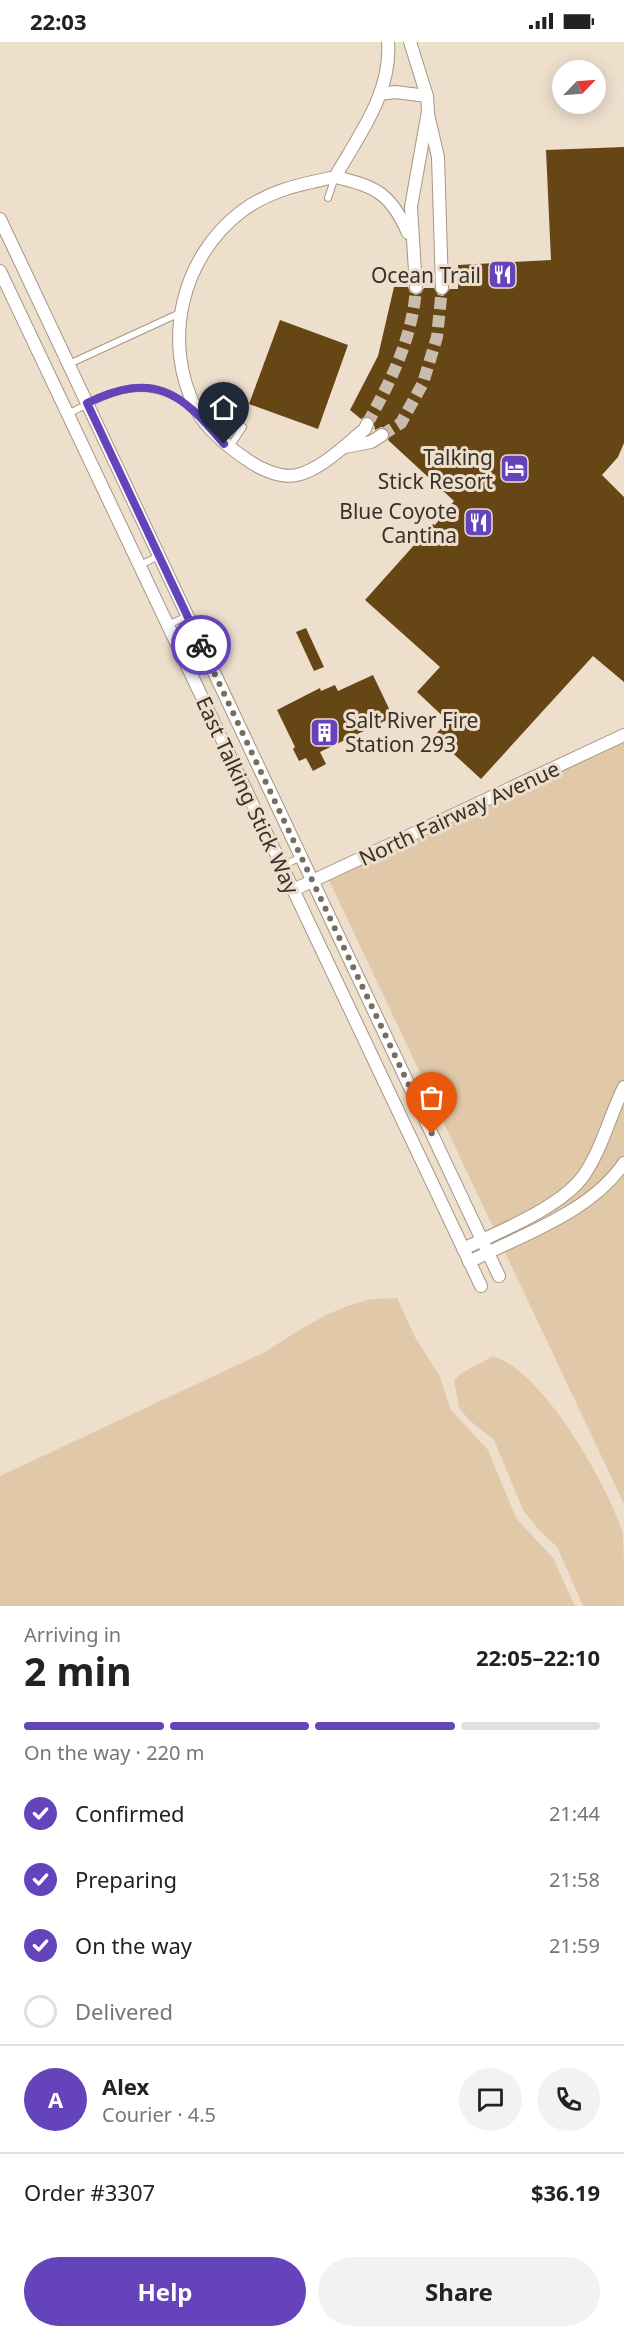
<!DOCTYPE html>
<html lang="en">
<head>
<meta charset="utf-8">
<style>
	body { margin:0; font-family:"Noto Sans",sans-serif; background:#f2f2f2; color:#222; height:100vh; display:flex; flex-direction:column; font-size:22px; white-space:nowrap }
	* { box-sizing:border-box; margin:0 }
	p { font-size:20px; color:#767676 }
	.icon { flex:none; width:33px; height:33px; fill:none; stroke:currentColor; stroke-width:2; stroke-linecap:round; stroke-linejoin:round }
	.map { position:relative; height:1564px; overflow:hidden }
	.side { display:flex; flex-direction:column; background:#fff; flex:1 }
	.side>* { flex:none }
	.needle { width:39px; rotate:65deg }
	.controls { position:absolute; left:552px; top:18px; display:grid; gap:12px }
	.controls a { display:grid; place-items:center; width:54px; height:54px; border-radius:50%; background:#fff; box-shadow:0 3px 15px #0003; font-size:30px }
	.pin { position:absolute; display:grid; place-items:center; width:51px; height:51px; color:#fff; margin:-62px -26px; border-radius:50% 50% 50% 0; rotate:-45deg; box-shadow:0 0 6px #0007 }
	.pin .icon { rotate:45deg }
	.courier { position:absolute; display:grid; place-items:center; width:60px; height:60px; margin:-30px; border:4px solid #6443bb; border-radius:50%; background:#fff; color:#222; box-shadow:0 2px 8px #0007 }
	.headline em { font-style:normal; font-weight:700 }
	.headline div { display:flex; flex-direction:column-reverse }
	.headline { display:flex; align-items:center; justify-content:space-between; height:102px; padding:0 24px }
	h1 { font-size:39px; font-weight:700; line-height:45px }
	.bar { display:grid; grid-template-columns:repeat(4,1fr); gap:9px 6px; align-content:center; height:72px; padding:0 24px }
	.bar i { height:8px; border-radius:4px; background:#e0e0e0 }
	.bar .selected { background:#6443bb }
	.bar p { grid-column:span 4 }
	.line { display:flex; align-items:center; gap:15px; padding:0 24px; border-top:2px solid #e0e0e0 }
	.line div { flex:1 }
	.round { display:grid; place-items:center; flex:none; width:63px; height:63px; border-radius:32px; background:#f2f2f2 }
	ol { padding:0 24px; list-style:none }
	li { display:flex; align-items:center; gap:18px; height:66px }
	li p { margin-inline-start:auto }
	li .icon { padding:6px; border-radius:50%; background:#6443bb; color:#fff; stroke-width:4 }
	li:last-child { color:#767676 }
	li i { width:33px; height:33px; border:3px solid #e0e0e0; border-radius:50% }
	.action { display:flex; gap:12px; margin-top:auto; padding:12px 24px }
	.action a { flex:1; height:69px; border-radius:36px; background:#6443bb; color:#fff; font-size:24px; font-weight:700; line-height:69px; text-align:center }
	.action a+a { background:#f2f2f2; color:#222 }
	.status { display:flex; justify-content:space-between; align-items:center; height:42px; padding:0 30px; background:#fff; direction:ltr }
	.status svg { height:16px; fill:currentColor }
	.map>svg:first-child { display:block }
</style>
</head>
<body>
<div class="status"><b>22:03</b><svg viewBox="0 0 49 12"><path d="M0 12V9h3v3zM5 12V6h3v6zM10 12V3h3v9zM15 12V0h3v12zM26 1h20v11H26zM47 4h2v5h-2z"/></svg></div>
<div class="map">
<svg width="624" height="1564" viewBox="0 0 624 1564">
	<rect width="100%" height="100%" fill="#eedfcd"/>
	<!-- green -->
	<g fill="#e1c8a9">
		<polygon points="624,688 624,1462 327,834"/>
		<path d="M397,1256L415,1295L439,1333L451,1368L488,1408L516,1476L553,1516L575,1564H0V1434L267,1309C297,1289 329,1268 364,1259C374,1256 386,1257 397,1256Z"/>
		<path d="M492,1314C543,1328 607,1442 623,1491C624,1506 624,1546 624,1564H583L557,1505L538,1487L523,1468L494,1398L469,1378L459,1366L454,1338C465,1326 479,1324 492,1314Z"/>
	</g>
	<!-- building -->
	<g fill="#674615">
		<polygon points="624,105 624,401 618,415 602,433 624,455 624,640 593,614 481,737 434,694 448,679 417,650 440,625 365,558 433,482 435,483 454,459 388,398 390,392 386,386 381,385 375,388 373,376 366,374 361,377 350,368 378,314 394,245 408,245 410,250 416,253 421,251 424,246 434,246 438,253 443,254 450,247 458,247 458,223 551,218 546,108"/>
		<polygon points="280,278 348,303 318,387 249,362"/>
		<polygon points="306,586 324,625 314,629 296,590"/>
		<polygon points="373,633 393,675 320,710 326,722 313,729 306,716 299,719 293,707 295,705 277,668 320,646 321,649 335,643 338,649"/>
	</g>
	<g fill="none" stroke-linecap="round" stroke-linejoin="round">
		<!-- minor-tunnel -->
		<g stroke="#c9bcac" stroke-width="12" stroke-dasharray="12 6" stroke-linecap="butt">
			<path d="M367,382C391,339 413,295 416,245"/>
			<polyline points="382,393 401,381 423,341 437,295 442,246"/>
		</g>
		<defs>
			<g id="service">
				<polyline points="328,156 335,135"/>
				<polyline points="69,322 180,271"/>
				<path d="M68,372C113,348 148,330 193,367"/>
				<polyline points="229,406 243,385"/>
				<polyline points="140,523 159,514"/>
				<polyline points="168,583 187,574"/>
				<polyline points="282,824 301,815"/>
			</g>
			<g id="minor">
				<polyline points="410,0 427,54 428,69 411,165 416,245"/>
				<polyline points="380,52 395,50 427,54"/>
				<polyline points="428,72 438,115 442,246"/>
				<path d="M335,135C376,144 391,152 408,191"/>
				<polyline points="0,177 499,1234"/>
				<polyline points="0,229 481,1244"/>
				<path d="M367,382L365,387C345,403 322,427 297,433C281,437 258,426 246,417C227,404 208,389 197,369C161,301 181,215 242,169C270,148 302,142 335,135C359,93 392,50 388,0"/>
				<polyline points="345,405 371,400 382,393"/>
				<polyline points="293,848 624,693"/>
				<path d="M463,1207C498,1190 562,1165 584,1133C602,1107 610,1073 624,1045"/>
				<path d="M469,1220C521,1193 590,1171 624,1121"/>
			</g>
		</defs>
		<!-- service casing -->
		<use href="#service" stroke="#a49685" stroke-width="8"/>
		<!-- minor casing -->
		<use href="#minor" stroke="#a49685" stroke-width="14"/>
		<!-- service -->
		<use href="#service" stroke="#fff" stroke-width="6"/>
		<!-- minor -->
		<use href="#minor" stroke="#fff" stroke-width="12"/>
	</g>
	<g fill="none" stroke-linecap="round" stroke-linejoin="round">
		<!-- done -->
		<polyline stroke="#776e63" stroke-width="6" stroke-dasharray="0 10.8" points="201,603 432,1092"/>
		<!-- route -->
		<path stroke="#6443bb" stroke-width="8" d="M201,603L87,361C154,329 180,349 224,402"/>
	</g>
	<!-- icons -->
	<defs>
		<symbol id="restaurant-square" viewBox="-11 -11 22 22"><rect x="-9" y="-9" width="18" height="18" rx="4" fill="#6443bb" stroke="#eedfcd"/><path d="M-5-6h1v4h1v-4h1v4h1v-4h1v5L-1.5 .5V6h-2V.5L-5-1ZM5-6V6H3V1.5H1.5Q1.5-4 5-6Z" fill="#fff"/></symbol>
		<symbol id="hotel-square" viewBox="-11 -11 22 22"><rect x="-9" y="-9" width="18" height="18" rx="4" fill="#6443bb" stroke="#eedfcd"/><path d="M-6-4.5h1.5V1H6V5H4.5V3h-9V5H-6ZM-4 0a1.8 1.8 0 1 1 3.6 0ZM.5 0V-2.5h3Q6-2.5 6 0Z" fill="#fff"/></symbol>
		<symbol id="building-square" viewBox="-11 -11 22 22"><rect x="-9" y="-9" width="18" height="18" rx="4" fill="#6443bb" stroke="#eedfcd"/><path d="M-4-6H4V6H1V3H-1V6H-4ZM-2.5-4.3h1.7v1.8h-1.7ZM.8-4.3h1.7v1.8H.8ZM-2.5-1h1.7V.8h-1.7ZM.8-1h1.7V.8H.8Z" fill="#fff"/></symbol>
	</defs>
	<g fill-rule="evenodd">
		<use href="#restaurant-square" x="486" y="216" width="33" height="33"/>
		<use href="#hotel-square" x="498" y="410" width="33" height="33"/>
		<use href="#restaurant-square" x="462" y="464" width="33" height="33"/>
		<use href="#building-square" x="308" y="674" width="33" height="33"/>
	</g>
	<g text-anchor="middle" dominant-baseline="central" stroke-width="6" stroke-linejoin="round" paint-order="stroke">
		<!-- poi labels -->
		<g font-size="21" fill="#37312a" stroke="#eedfcd" text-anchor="end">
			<text x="481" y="233">Ocean Trail</text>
			<text x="493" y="415">Talking<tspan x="493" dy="24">Stick Resort</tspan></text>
			<text x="457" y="469">Blue Coyote<tspan x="457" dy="24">Cantina</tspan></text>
			<text x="345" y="678" text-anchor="start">Salt River Fire<tspan x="345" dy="24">Station 293</tspan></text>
		</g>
		<!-- street labels -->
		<g font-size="21" fill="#37312a" stroke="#eedfcd">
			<text transform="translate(248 753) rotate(65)">East Talking Stick Way</text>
			<text transform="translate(459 771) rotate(-25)">North Fairway Avenue</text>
		</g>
	</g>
</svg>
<div class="controls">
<a><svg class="needle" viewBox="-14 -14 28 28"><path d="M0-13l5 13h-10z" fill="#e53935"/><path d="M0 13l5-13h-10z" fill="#767676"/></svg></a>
</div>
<div class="pin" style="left:432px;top:1092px;background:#ea580c"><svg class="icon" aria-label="bag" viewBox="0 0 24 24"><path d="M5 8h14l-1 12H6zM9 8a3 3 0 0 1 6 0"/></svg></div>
<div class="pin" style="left:224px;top:402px;background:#1f2937"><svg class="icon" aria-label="home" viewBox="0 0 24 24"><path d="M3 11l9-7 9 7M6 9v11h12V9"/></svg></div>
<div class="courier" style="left:201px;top:603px"><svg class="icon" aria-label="bike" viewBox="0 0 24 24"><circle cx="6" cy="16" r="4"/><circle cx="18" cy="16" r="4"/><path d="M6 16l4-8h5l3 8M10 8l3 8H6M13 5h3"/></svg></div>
</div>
<section class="side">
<div class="headline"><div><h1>2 min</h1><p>Arriving in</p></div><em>22:05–22:10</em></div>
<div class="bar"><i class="selected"></i><i class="selected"></i><i class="selected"></i><i></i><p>On the way · 220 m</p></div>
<ol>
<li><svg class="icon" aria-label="check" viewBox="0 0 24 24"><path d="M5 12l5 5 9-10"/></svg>Confirmed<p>21:44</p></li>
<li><svg class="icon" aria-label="check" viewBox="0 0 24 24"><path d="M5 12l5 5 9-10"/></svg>Preparing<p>21:58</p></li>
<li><svg class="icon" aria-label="check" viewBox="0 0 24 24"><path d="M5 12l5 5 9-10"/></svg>On the way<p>21:59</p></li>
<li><i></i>Delivered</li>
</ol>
<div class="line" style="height:108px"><b class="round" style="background:#6443bb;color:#fff">A</b><div><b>Alex</b><p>Courier · 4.5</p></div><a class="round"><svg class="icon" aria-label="chat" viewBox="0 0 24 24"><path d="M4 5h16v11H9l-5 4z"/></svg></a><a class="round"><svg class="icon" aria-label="phone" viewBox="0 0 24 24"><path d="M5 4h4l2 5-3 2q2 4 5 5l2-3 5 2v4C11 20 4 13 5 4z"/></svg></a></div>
<div class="line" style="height:78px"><div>Order #3307</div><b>$36.19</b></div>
<div class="action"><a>Help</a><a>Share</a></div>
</section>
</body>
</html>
